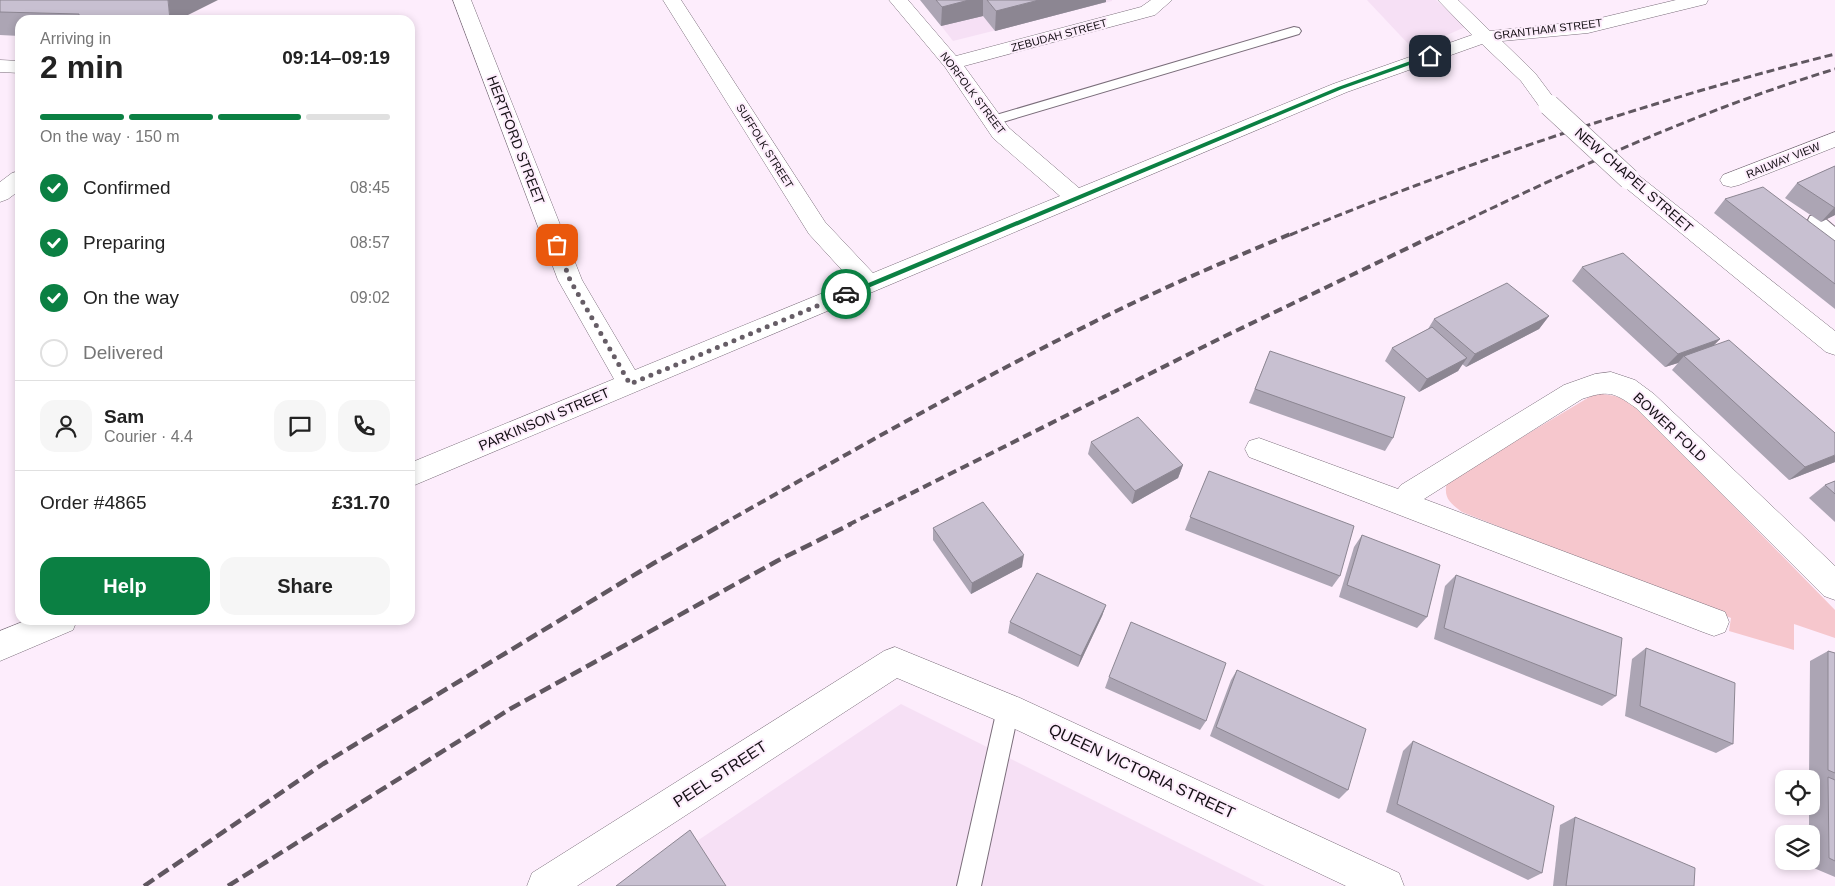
<!DOCTYPE html>
<html lang="en">
<head>
<meta charset="utf-8">
<style>
	body { margin:0; font-family:Helvetica,sans-serif; background:#f6f6f6; color:#222; height:100vh; display:flex; flex-direction:column; font-size:19px; white-space:nowrap }
	* { box-sizing:border-box; margin:0 }
	p { font-size:16px; color:#767676 }
	.icon { flex:none; width:28px; height:28px; fill:none; stroke:currentColor; stroke-width:2; stroke-linecap:round; stroke-linejoin:round }
	.map { position:relative; flex:1; overflow:hidden }
	.sheet { position:absolute; left:15px; top:15px; width:400px; height:610px; display:flex; flex-direction:column; background:#fff; border-radius:15px; box-shadow:0 2px 8px #0003 }
	.sheet>* { flex:none }
	.tools { position:absolute; left:1775px; top:770px; display:grid; gap:10px }
	.tools a { display:grid; place-items:center; width:45px; height:45px; border-radius:10px; background:#fff; box-shadow:0 2px 8px #0003; font-size:25px }
	.pin { position:absolute; display:grid; place-items:center; width:42px; height:42px; color:#fff; margin:-21px; border-radius:10px; box-shadow:0 2px 8px #0006 }
	.courier { position:absolute; display:grid; place-items:center; width:50px; height:50px; margin:-25px; border:4px solid #0b8043; border-radius:50%; background:#fff; color:#222; box-shadow:0 1px 6px #0007 }
	.head em { font-style:normal; font-weight:800 }
	.head div { display:flex; flex-direction:column-reverse }
	.head { display:flex; align-items:center; justify-content:space-between; height:85px; padding:0 25px }
	h1 { font-size:32px; font-weight:800; line-height:38px }
	.bar { display:grid; grid-template-columns:repeat(4,1fr); gap:8px 5px; align-content:center; height:60px; padding:0 25px }
	.bar i { height:6px; border-radius:4px; background:#e0e0e0 }
	.bar .current { background:#0b8043 }
	.bar p { grid-column:span 4 }
	.line { display:flex; align-items:center; gap:12px; padding:0 25px; border-top:1px solid #e0e0e0 }
	.line div { flex:1 }
	.round { display:grid; place-items:center; flex:none; width:52px; height:52px; border-radius:15px; background:#f6f6f6 }
	ol { padding:0 25px; list-style:none }
	li { display:flex; align-items:center; gap:15px; height:55px }
	li p { margin-inline-start:auto }
	li .icon { padding:5px; border-radius:50%; background:#0b8043; color:#fff; stroke-width:4 }
	li:last-child { color:#767676 }
	li i { width:28px; height:28px; border:2px solid #e0e0e0; border-radius:50% }
	.cta { display:flex; gap:10px; margin-top:auto; padding:10px 25px }
	.cta a { flex:1; height:58px; border-radius:15px; background:#0b8043; color:#fff; font-size:20px; font-weight:800; line-height:58px; text-align:center }
	.cta a+a { background:#f6f6f6; color:#222 }
	.map>svg:first-child { display:block }
</style>
</head>
<body>
<div class="map">
<svg width="1835" height="886" viewBox="0 0 1835 886">
	<rect width="100%" height="100%" fill="#fdedfc"/>
	<!-- built -->
	<g fill="#f6e0f5">
		<polygon points="921,0 1112,0 1112,1 953,41"/>
		<polygon points="1367,0 1436,0 1465,27 1414,50"/>
		<polygon points="901,704 1265,886 638,886 697,841"/>
	</g>
	<!-- green -->
	<path fill="#f6c7cd" d="M1596,393L1615,396L1632,402L1835,610V638L1794,624V650L1729,631L1731,618L1462,512C1450,503 1443,498 1447,482Z"/>
	<g fill="none" stroke-linecap="round" stroke-linejoin="round">
		<defs>
			<g id="service">
				<polygon points="1294,27 1299,28 1301,31 1299,34 996,124 986,124 984,121 986,118"/>
				<path d="M1816,215L1822,216L1835,227V241C1826,238 1813,228 1808,220L1810,216Z"/>
				<polygon points="1008,698 1016,701 1019,709 981,886 957,886 997,709 1000,701"/>
			</g>
			<g id="minor">
				<polygon points="453,0 471,0 582,280 635,370 852,281 809,234 663,0 681,0 825,222 873,273 1060,196 993,138 945,67 889,0 908,0 956,56 1141,7 1151,0 1172,0 1155,15 964,66 1009,128 1079,188 1333,84 1472,35 1438,0 1458,0 1490,31 1588,21 1676,0 1708,0 1706,4 1588,33 1502,41 1535,73 1559,105 1556,110 1549,111 1542,110 1521,81 1482,44 1347,92 410,487 410,463 614,379 558,280"/>
				<polygon points="0,60 20,61 20,73 0,72"/>
				<polygon points="1835,132 1835,147 1739,185 1731,187 1723,185 1720,180 1723,175"/>
				<polygon points="20,171 20,190 8,199 0,202 0,182 12,173"/>
				<polygon points="1629,172 1637,174 1835,331 1835,355 1826,352 1621,184 1618,179 1621,174"/>
				<path d="M1611,372L1635,380L1654,394L1835,566V600L1824,596L1636,408C1614,392 1608,390 1582,399L1424,499L1725,612L1729,622L1725,632L1714,636L1703,632L1249,457L1245,449L1249,441L1259,438L1398,489L1401,485L1564,385L1595,374Z"/>
				<polygon points="27,620 77,620 73,630 0,661 0,631"/>
				<polygon points="895,647 1020,698 1399,873 1404,886 1346,886 996,720 897,678 577,886 527,886 532,873 884,651"/>
			</g>
		</defs>
		<!-- service casing -->
		<use href="#service" stroke="#7a6d7a" stroke-width="2"/>
		<!-- minor casing -->
		<use href="#minor" stroke="#7a6d7a" stroke-width="1"/>
		<!-- service -->
		<use href="#service" fill="#fff" fill-rule="evenodd"/>
		<!-- minor -->
		<use href="#minor" fill="#fff" fill-rule="evenodd"/>
		<!-- rail-far2 -->
		<g stroke="#605760" stroke-width="3" stroke-dasharray="8 4" stroke-linecap="butt">
			<path d="M1290,235C1467,162 1649,101 1835,54"/>
			<path d="M1436,235C1566,172 1697,111 1835,69"/>
		</g>
		<!-- rail-far1 -->
		<g stroke="#605760" stroke-width="4" stroke-dasharray="9 5" stroke-linecap="butt">
			<path d="M721,525C842,457 962,388 1086,326C1153,292 1223,262 1293,233"/>
			<polyline points="848,525 1221,338 1439,233"/>
		</g>
		<!-- rail -->
		<g stroke="#605760" stroke-width="4.5" stroke-dasharray="12 5.5" stroke-linecap="butt">
			<polyline points="144,886 323,764 654,563 723,524"/>
			<polyline points="228,886 510,709 777,561 851,524"/>
		</g>
		<defs>
			<polyline id="minor-bridge" points="1549,105 1629,179"/>
		</defs>
		<!-- minor-bridge casing -->
		<use href="#minor-bridge" stroke="#7a6d7a" stroke-width="22" stroke-linecap="butt"/>
		<!-- minor-bridge -->
		<use href="#minor-bridge" stroke="#fff" stroke-width="21"/>
	</g>
	<!-- wall -->
	<g fill="#aca5b4">
		<polygon points="0,0 182,18 183,20 20,20 20,36 0,35"/>
		<polygon points="920,0 1106,0 1106,2 995,31 983,16 941,26"/>
		<polygon points="1835,166 1835,215 1821,222 1785,198 1797,183"/>
		<polygon points="1725,199 1835,241 1835,309 1714,213"/>
		<polygon points="1582,267 1720,339 1713,346 1835,462 1789,480 1672,370 1678,363 1665,367 1572,281"/>
		<polygon points="1549,316 1539,329 1466,367 1462,364 1458,371 1419,392 1385,361 1392,348 1428,329 1434,319"/>
		<polygon points="1270,351 1393,438 1385,451 1249,403"/>
		<polygon points="1091,442 1183,465 1178,478 1132,504 1088,454"/>
		<polygon points="1209,471 1340,576 1332,587 1185,530"/>
		<polygon points="1835,481 1835,522 1809,498 1825,485"/>
		<polygon points="933,528 1022,567 971,594 933,540"/>
		<polygon points="1362,535 1427,617 1417,628 1339,597 1354,547"/>
		<polygon points="1456,575 1616,696 1602,706 1434,639 1445,586"/>
		<polygon points="1106,605 1102,616 1078,667 1008,633 1010,622"/>
		<polygon points="1646,648 1733,744 1716,753 1625,716 1632,659"/>
		<polygon points="1828,651 1835,653 1835,877 1809,866 1809,861 1811,861 1811,834 1809,834 1809,806 1811,806 1811,785 1817,782 1811,780 1811,779 1809,779 1810,661"/>
		<polygon points="1237,670 1348,790 1339,799 1210,736 1231,680"/>
		<polygon points="1109,677 1206,721 1200,730 1105,688"/>
		<polygon points="1413,741 1542,873 1528,880 1386,812 1403,751"/>
		<polygon points="1575,817 1694,886 1553,886 1560,825"/>
	</g>
	<!-- shaded-wall -->
	<g fill="#8c8692">
		<polygon points="168,0 218,0 182,18 183,20 170,20"/>
		<polygon points="969,0 983,0 983,16 941,26 942,7"/>
		<polygon points="1039,0 1106,0 1106,2 995,31 996,11"/>
		<polygon points="1835,207 1835,215 1821,222"/>
		<polygon points="1549,316 1539,329 1466,367 1475,354"/>
		<polygon points="1720,339 1707,352 1684,356 1678,363 1665,367 1678,354"/>
		<polygon points="1467,358 1458,371 1419,392 1427,379"/>
		<polygon points="1835,455 1835,462 1789,480 1805,467"/>
		<polygon points="1183,465 1178,478 1132,504 1135,491"/>
		<polygon points="1024,555 1022,567 971,594 972,583"/>
		<polygon points="1106,605 1102,616 1078,667 1081,656"/>
	</g>
	<!-- building -->
	<g fill="#c8c0d1" stroke="#8c8692">
		<polygon points="0,0 168,0 170,20 79,20 79,14 0,12"/>
		<polygon points="936,0 969,0 942,7"/>
		<polygon points="987,0 1039,0 996,11"/>
		<polygon points="1835,166 1835,208 1797,183"/>
		<polygon points="1763,187 1835,241 1835,284 1725,199"/>
		<polygon points="1623,253 1720,339 1678,354 1582,267"/>
		<polygon points="1507,283 1549,316 1475,354 1434,319"/>
		<polygon points="1432,327 1467,358 1427,379 1392,348"/>
		<polygon points="1729,340 1835,433 1835,455 1805,467 1684,356"/>
		<polygon points="1270,351 1405,397 1393,438 1255,389"/>
		<polygon points="1138,417 1183,465 1135,491 1091,442"/>
		<polygon points="1209,471 1354,526 1340,576 1190,517"/>
		<polygon points="1835,481 1835,494 1825,485"/>
		<polygon points="983,502 1024,555 972,583 933,528"/>
		<polygon points="1362,535 1440,565 1427,617 1347,585"/>
		<polygon points="1037,573 1106,605 1081,656 1010,622"/>
		<polygon points="1456,575 1622,638 1616,696 1444,628"/>
		<polygon points="1131,622 1226,663 1206,721 1109,677"/>
		<polygon points="1646,648 1735,683 1733,744 1640,706"/>
		<polygon points="1828,651 1835,653 1835,773 1828,770"/>
		<polygon points="1237,670 1366,729 1348,790 1216,727"/>
		<polygon points="1413,741 1554,806 1542,873 1397,804"/>
		<polygon points="1828,777 1835,780 1835,861 1829,858"/>
		<polygon points="1575,817 1695,868 1694,886 1566,886"/>
		<polygon points="690,830 726,886 616,886"/>
	</g>
	<!-- route -->
	<polygon fill="#0b8043" points="1430,54 1432,57 1342,89 849,296 842,294 1338,87"/>
	<g fill="none" stroke-linecap="round" stroke-linejoin="round">
		<!-- done -->
		<polyline stroke="#665d66" stroke-width="5" stroke-dasharray="0 9" points="557,245 570,280 630,384 846,294"/>
	</g>
	<g text-anchor="middle" dominant-baseline="central" stroke-width="4" stroke-linejoin="round" paint-order="stroke">
		<!-- far-street labels -->
		<g font-size="11" fill="#151015" stroke="#fdedfc">
			<text transform="translate(1548 29) rotate(-7)">GRANTHAM STREET</text>
			<text transform="translate(1059 35) rotate(-15)">ZEBUDAH STREET</text>
			<text transform="translate(973 93) rotate(53)">NORFOLK STREET</text>
			<text transform="translate(765 146) rotate(58)">SUFFOLK STREET</text>
			<text transform="translate(1783 160) rotate(-22)">RAILWAY VIEW</text>
		</g>
		<!-- street labels -->
		<g font-size="14" fill="#151015" stroke="#fdedfc">
			<text transform="translate(516 140) rotate(69)">HERTFORD STREET</text>
			<text transform="translate(1634 180) rotate(41)">NEW CHAPEL STREET</text>
			<text transform="translate(544 419) rotate(-23)">PARKINSON STREET</text>
			<text transform="translate(1670 427) rotate(43)">BOWER FOLD</text>
		</g>
		<!-- near-street labels -->
		<g font-size="16" fill="#151015" stroke="#fdedfc">
			<text transform="translate(1142 771) rotate(25)">QUEEN VICTORIA STREET</text>
			<text transform="translate(720 774) rotate(-33)">PEEL STREET</text>
		</g>
	</g>
</svg>
<div class="tools">
<a><svg class="icon" aria-label="locate" viewBox="0 0 24 24"><circle cx="12" cy="12" r="6"/><path d="M12 2v4M12 18v4M2 12h4M18 12h4"/></svg></a>
<a><svg class="icon" aria-label="layers" viewBox="0 0 24 24"><path d="M12 4l9 5-9 5-9-5zM3 14l9 5 9-5"/></svg></a>
</div>
<div class="pin" style="left:557px;top:245px;background:#ea580c"><svg class="icon" aria-label="bag" viewBox="0 0 24 24"><path d="M5 8h14l-1 12H6zM9 8a3 3 0 0 1 6 0"/></svg></div>
<div class="pin" style="left:1430px;top:56px;background:#1f2937"><svg class="icon" aria-label="home" viewBox="0 0 24 24"><path d="M3 11l9-7 9 7M6 9v11h12V9"/></svg></div>
<div class="courier" style="left:846px;top:294px"><svg class="icon" aria-label="car" viewBox="0 0 24 24"><path d="M5 17H2v-5l4-1 3-4h7l3 4 3 1v5h-3M9 17h6M6 11h13"/><circle cx="7" cy="17" r="2"/><circle cx="17" cy="17" r="2"/></svg></div>
<section class="sheet">
<div class="head"><div><h1>2 min</h1><p>Arriving in</p></div><em>09:14–09:19</em></div>
<div class="bar"><i class="current"></i><i class="current"></i><i class="current"></i><i></i><p>On the way · 150 m</p></div>
<ol>
<li><svg class="icon" aria-label="check" viewBox="0 0 24 24"><path d="M5 12l5 5 9-10"/></svg>Confirmed<p>08:45</p></li>
<li><svg class="icon" aria-label="check" viewBox="0 0 24 24"><path d="M5 12l5 5 9-10"/></svg>Preparing<p>08:57</p></li>
<li><svg class="icon" aria-label="check" viewBox="0 0 24 24"><path d="M5 12l5 5 9-10"/></svg>On the way<p>09:02</p></li>
<li><i></i>Delivered</li>
</ol>
<div class="line" style="height:90px"><a class="round"><svg class="icon" aria-label="person" viewBox="0 0 24 24"><circle cx="12" cy="8" r="4"/><path d="M4 21q1-7 8-7t8 7"/></svg></a><div><b>Sam</b><p>Courier · 4.4</p></div><a class="round"><svg class="icon" aria-label="chat" viewBox="0 0 24 24"><path d="M4 5h16v11H9l-5 4z"/></svg></a><a class="round"><svg class="icon" aria-label="phone" viewBox="0 0 24 24"><path d="M5 4h4l2 5-3 2q2 4 5 5l2-3 5 2v4C11 20 4 13 5 4z"/></svg></a></div>
<div class="line" style="height:65px"><div>Order #4865</div><b>£31.70</b></div>
<div class="cta"><a>Help</a><a>Share</a></div>
</section>
</div>
</body>
</html>
